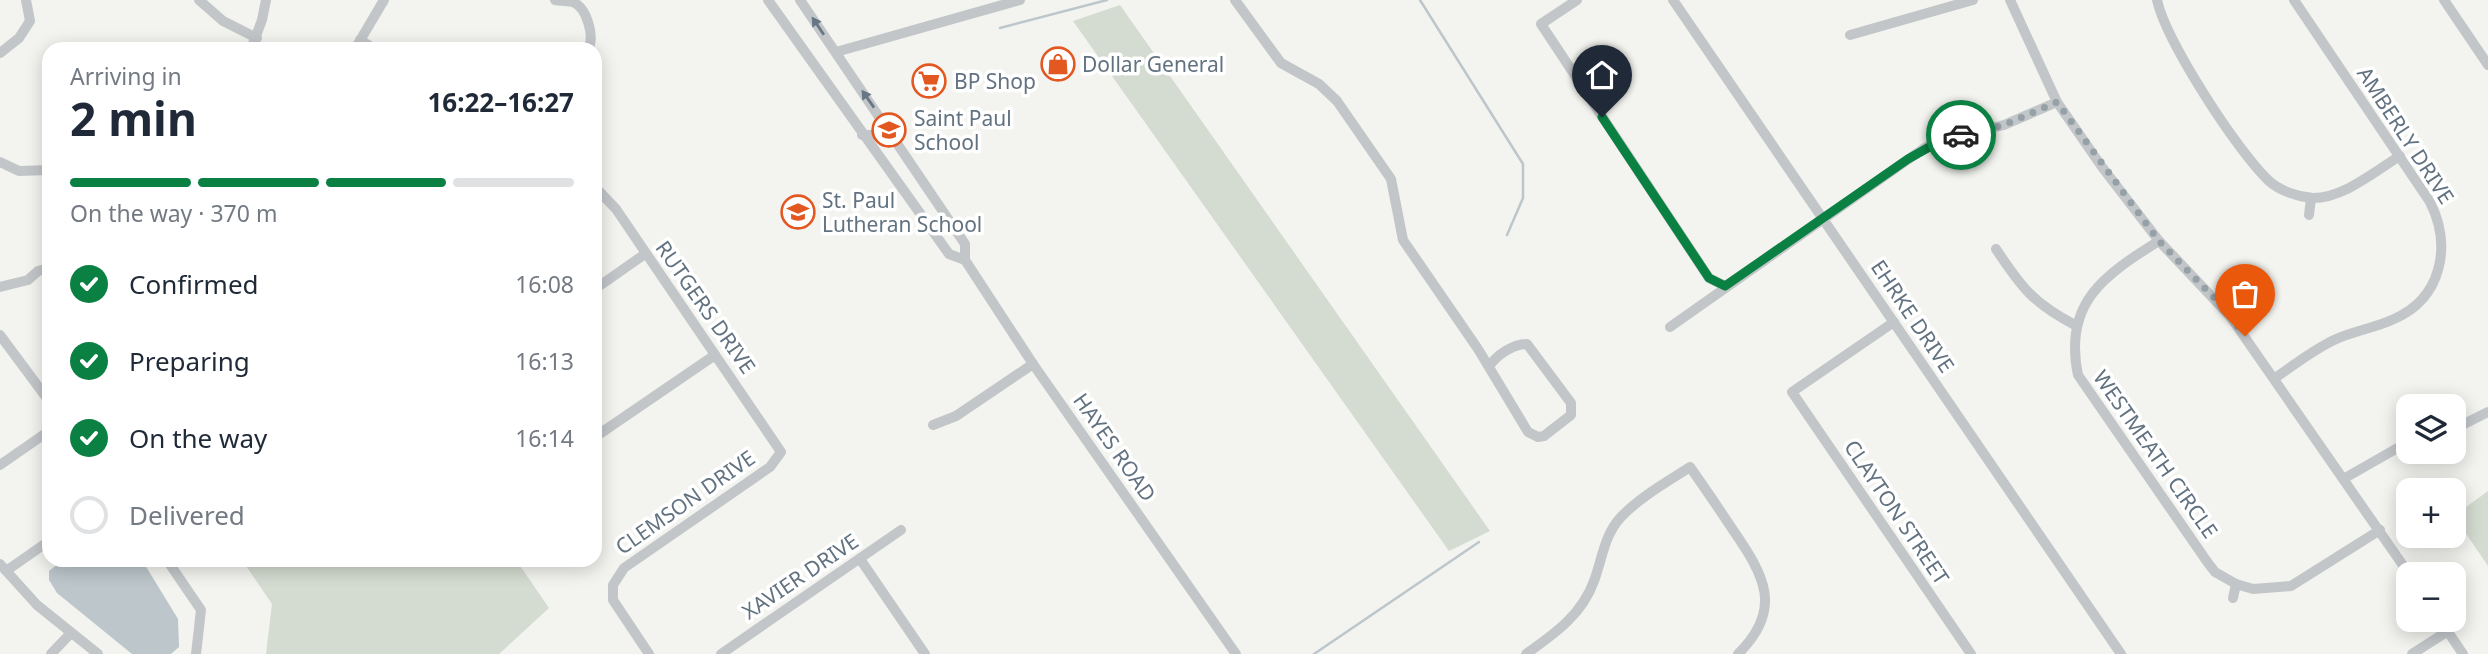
<!DOCTYPE html>
<html lang="en">
<head>
<meta charset="utf-8">
<style>
	body { margin:0; font-family:"Noto Sans",sans-serif; background:#f6f6f7; color:#1f2937; height:100vh; display:flex; flex-direction:column; font-size:26px; white-space:nowrap }
	* { box-sizing:border-box; margin:0 }
	p { font-size:23px; color:#747a83 }
	.icon { flex:none; width:38px; height:38px; fill:none; stroke:currentColor; stroke-width:2; stroke-linecap:round; stroke-linejoin:round }
	.map { position:relative; flex:1; overflow:hidden }
	.details { position:absolute; left:42px; top:42px; width:560px; height:525px; display:flex; flex-direction:column; background:#fff; border-radius:21px; box-shadow:0 4px 18px #0003 }
	.details>* { flex:none }
	.fabs { position:absolute; left:2396px; top:394px; display:grid; gap:14px }
	.fabs a { display:grid; place-items:center; width:70px; height:70px; border-radius:14px; background:#fff; box-shadow:0 4px 18px #0003; font-size:35px }
	.pin { position:absolute; display:grid; place-items:center; width:60px; height:60px; color:#fff; margin:-72px -30px; border-radius:50% 50% 50% 0; rotate:-45deg; box-shadow:0 0 7px #0007 }
	.pin .icon { rotate:45deg }
	.courier { position:absolute; display:grid; place-items:center; width:70px; height:70px; margin:-35px; border:5px solid #0b8043; border-radius:50%; background:#fff; color:#222; box-shadow:0 2px 9px #0007 }
	.overview em { font-style:normal; font-weight:700 }
	.overview div { display:flex; flex-direction:column-reverse }
	.overview { display:flex; align-items:center; justify-content:space-between; height:119px; padding:0 28px }
	h1 { font-size:46px; font-weight:700; line-height:52px }
	.bar { display:grid; grid-template-columns:repeat(4,1fr); gap:10px 7px; align-content:center; height:84px; padding:0 28px }
	.bar i { height:9px; border-radius:5px; background:#e0e1e3 }
	.bar .current { background:#0b8043 }
	.bar p { grid-column:span 4 }
	ol { padding:0 28px; list-style:none }
	li { display:flex; align-items:center; gap:21px; height:77px }
	li p { margin-inline-start:auto }
	li .icon { padding:7px; border-radius:50%; background:#0b8043; color:#fff; stroke-width:4 }
	li:last-child { color:#747a83 }
	li i { width:38px; height:38px; border:4px solid #e0e1e3; border-radius:50% }
	.map>svg:first-child { display:block }
</style>
</head>
<body>
<div class="map">
<svg width="2488" height="654" viewBox="0 0 2488 654">
	<rect width="100%" height="100%" fill="#f3f4ef"/>
	<!-- green -->
	<g fill="#d4dbd0">
		<polygon points="1120,5 1490,531 1449,551 1073,21"/>
		<polygon points="2488,491 2488,566 2454,516"/>
		<polygon points="242,560 516,560 549,608 499,654 266,654 272,604"/>
	</g>
	<!-- water -->
	<polygon fill="#bcc6cb" points="63,560 142,560 178,619 179,647 171,654 132,654 57,593 49,580 49,571"/>
	<g fill="none" stroke-linecap="round" stroke-linejoin="round">
		<!-- stream -->
		<g stroke="#bcc6cb" stroke-width="2.5">
			<polyline points="1420,0 1523,164 1523,198 1507,235"/>
			<polyline points="1000,28 1107,0"/>
			<polyline points="1314,654 1479,542"/>
		</g>
		<!-- minor -->
		<g stroke="#c3c6c9" stroke-width="10">
			<polyline points="199,0 223,21 257,38"/>
			<path d="M555,0C560,1 567,1 573,2C587,8 595,37 588,49"/>
			<polyline points="768,0 949,254 965,260 1033,364 1236,654"/>
			<polyline points="800,0 965,244 965,260"/>
			<path d="M1235,0L1281,63L1319,84L1337,101L1391,179L1403,240L1478,349L1528,432L1538,437L1544,436L1571,415V403L1527,344C1513,344 1496,355 1489,367"/>
			<polyline points="1577,0 1541,24 1709,278 1725,286"/>
			<polyline points="1673,0 2121,654"/>
			<polyline points="2010,0 2057,102 2102,167 2159,241 2230,316 2409,574"/>
			<path d="M2157,0C2166,41 2237,151 2269,181C2280,191 2299,197 2313,198C2344,198 2375,171 2400,156"/>
			<polyline points="2444,0 2488,65"/>
			<polyline points="1850,35 1973,0"/>
			<polyline points="360,40 375,49"/>
			<polyline points="251,49 262,20 266,0"/>
			<polyline points="355,49 384,0"/>
			<polyline points="836,52 1020,0"/>
			<polyline points="0,53 19,38 30,21 26,0"/>
			<polyline points="862,135 875,135 889,129"/>
			<polyline points="0,162 19,171 49,170"/>
			<polyline points="595,187 616,209 781,452 770,467 624,568 613,585 613,600 649,654"/>
			<polyline points="2309,215 2311,198"/>
			<path d="M2159,241C2104,275 2063,303 2078,375L2208,563L2215,572L2236,584"/>
			<path d="M1996,249C2021,287 2034,304 2075,325"/>
			<polyline points="0,287 28,280 38,271 49,268"/>
			<polyline points="595,289 645,254"/>
			<polyline points="1894,322 1792,392 1971,654"/>
			<polyline points="1670,327 1923,149 1940,140 2004,125 2057,102"/>
			<polyline points="0,335 49,401"/>
			<path d="M2275,378C2294,365 2313,350 2334,340C2353,331 2375,328 2394,319C2442,298 2452,246 2430,202L2294,0"/>
			<polyline points="933,425 956,416 1033,364"/>
			<polyline points="2454,429 2488,412"/>
			<polyline points="595,437 715,355"/>
			<polyline points="0,465 49,431"/>
			<polyline points="2345,478 2408,442"/>
			<polyline points="860,559 925,654"/>
			<polyline points="167,560 201,610 196,654"/>
			<polyline points="0,564 37,605 98,654"/>
			<polyline points="6,571 49,541"/>
			<polyline points="2233,598 2236,584 2253,589 2291,586 2380,530"/>
			<polyline points="2440,620 2463,654"/>
			<polyline points="51,654 70,634"/>
			<polyline points="721,654 901,530"/>
			<path d="M1526,654C1554,634 1582,615 1594,581C1602,560 1604,535 1621,517C1640,497 1667,482 1690,467C1705,488 1719,509 1733,530C1764,575 1784,609 1738,654"/>
			<polyline points="2412,654 2448,631"/>
		</g>
	</g>
	<!-- one-way arrows -->
	<defs><path id="oneway-solid" d="M-6-.8H1V-3.2L6.5 0L1 3.2V.8H-6Z" transform="scale(1.75)"/></defs>
	<g fill="#677684">
		<use href="#oneway-solid" transform="translate(818 26) rotate(-124)"/>
		<use href="#oneway-solid" transform="translate(868 99) rotate(-125)"/>
	</g>
	<g fill="none" stroke-linecap="round" stroke-linejoin="round">
		<!-- done -->
		<polyline stroke="#95a0a7" stroke-width="7" stroke-dasharray="0 12.6" points="1961,135 2004,125 2057,102 2159,241 2224,308 2245,336"/>
		<!-- route -->
		<polyline stroke="#0b8043" stroke-width="9" points="1602,117 1709,278 1725,286 1908,159 1940,141 1961,135"/>
	</g>
	<!-- icons -->
	<defs>
		<symbol id="shop-ring" viewBox="-11 -11 22 22"><circle r="9.5" fill="#fff" stroke="#e35720" stroke-width="1.5"/><path d="M-5-2.5h2.3a2.7 3.5 0 0 1 5.4 0H5L5.5 6h-11ZM-1.5-2.5h3a1.5 2.3 0 0 0-3 0Z" fill="#e35720"/></symbol>
		<symbol id="supermarket-ring" viewBox="-11 -11 22 22"><circle r="9.5" fill="#fff" stroke="#e35720" stroke-width="1.5"/><path d="M-6-5.5h2.5l.6 2H6L4.5 2H-2.5L-4.4-4H-6ZM-1.5 3.2a1.3 1.3 0 1 0 .1 0ZM3 3.2a1.3 1.3 0 1 0 .1 0Z" fill="#e35720"/></symbol>
		<symbol id="school-ring" viewBox="-11 -11 22 22"><circle r="9.5" fill="#fff" stroke="#e35720" stroke-width="1.5"/><path d="M0-5L7-2L0 1L-7-2ZM-4 1L0 2.5L4 1V4Q0 6-4 4Z" fill="#e35720"/></symbol>
	</defs>
	<g fill-rule="evenodd">
		<use href="#shop-ring" x="1039" y="45" width="38" height="38"/>
		<use href="#supermarket-ring" x="910" y="62" width="38" height="38"/>
		<use href="#school-ring" x="870" y="111" width="38" height="38"/>
		<use href="#school-ring" x="779" y="193" width="38" height="38"/>
	</g>
	<g text-anchor="middle" dominant-baseline="central" stroke-width="7" stroke-linejoin="round" paint-order="stroke">
		<!-- poi labels -->
		<g font-size="21" fill="#627280" stroke="#fff" text-anchor="start">
			<text x="1082" y="64">Dollar General</text>
			<text x="954" y="81">BP Shop</text>
			<text x="914" y="118">Saint Paul<tspan x="914" dy="24">School</tspan></text>
			<text x="822" y="200">St. Paul<tspan x="822" dy="24">Lutheran School</tspan></text>
		</g>
		<!-- street labels -->
		<g font-size="21" fill="#627280" stroke="#fff">
			<text transform="translate(2406 135) rotate(57)">AMBERLY DRIVE</text>
			<text transform="translate(706 307) rotate(55)">RUTGERS DRIVE</text>
			<text transform="translate(1913 316) rotate(56)">EHRKE DRIVE</text>
			<text transform="translate(1115 447) rotate(55)">HAYES ROAD</text>
			<text transform="translate(2156 454) rotate(55)">WESTMEATH CIRCLE</text>
			<text transform="translate(685 502) rotate(-35)">CLEMSON DRIVE</text>
			<text transform="translate(1897 512) rotate(56)">CLAYTON STREET</text>
			<text transform="translate(800 576) rotate(-34)">XAVIER DRIVE</text>
		</g>
	</g>
</svg>
<div class="fabs">
<a><svg class="icon" aria-label="layers" viewBox="0 0 24 24"><path d="M12 4l9 5-9 5-9-5zM3 14l9 5 9-5"/></svg></a>
<a>+</a>
<a>−</a>
</div>
<div class="pin" style="left:2245px;top:336px;background:#ea580c"><svg class="icon" aria-label="bag" viewBox="0 0 24 24"><path d="M5 8h14l-1 12H6zM9 8a3 3 0 0 1 6 0"/></svg></div>
<div class="pin" style="left:1602px;top:117px;background:#1f2937"><svg class="icon" aria-label="home" viewBox="0 0 24 24"><path d="M3 11l9-7 9 7M6 9v11h12V9"/></svg></div>
<div class="courier" style="left:1961px;top:135px"><svg class="icon" aria-label="car" viewBox="0 0 24 24"><path d="M5 17H2v-5l4-1 3-4h7l3 4 3 1v5h-3M9 17h6M6 11h13"/><circle cx="7" cy="17" r="2"/><circle cx="17" cy="17" r="2"/></svg></div>
<section class="details">
<div class="overview"><div><h1>2 min</h1><p>Arriving in</p></div><em>16:22–16:27</em></div>
<div class="bar"><i class="current"></i><i class="current"></i><i class="current"></i><i></i><p>On the way · 370 m</p></div>
<ol>
<li><svg class="icon" aria-label="check" viewBox="0 0 24 24"><path d="M5 12l5 5 9-10"/></svg>Confirmed<p>16:08</p></li>
<li><svg class="icon" aria-label="check" viewBox="0 0 24 24"><path d="M5 12l5 5 9-10"/></svg>Preparing<p>16:13</p></li>
<li><svg class="icon" aria-label="check" viewBox="0 0 24 24"><path d="M5 12l5 5 9-10"/></svg>On the way<p>16:14</p></li>
<li><i></i>Delivered</li>
</ol>
</section>
</div>
</body>
</html>
